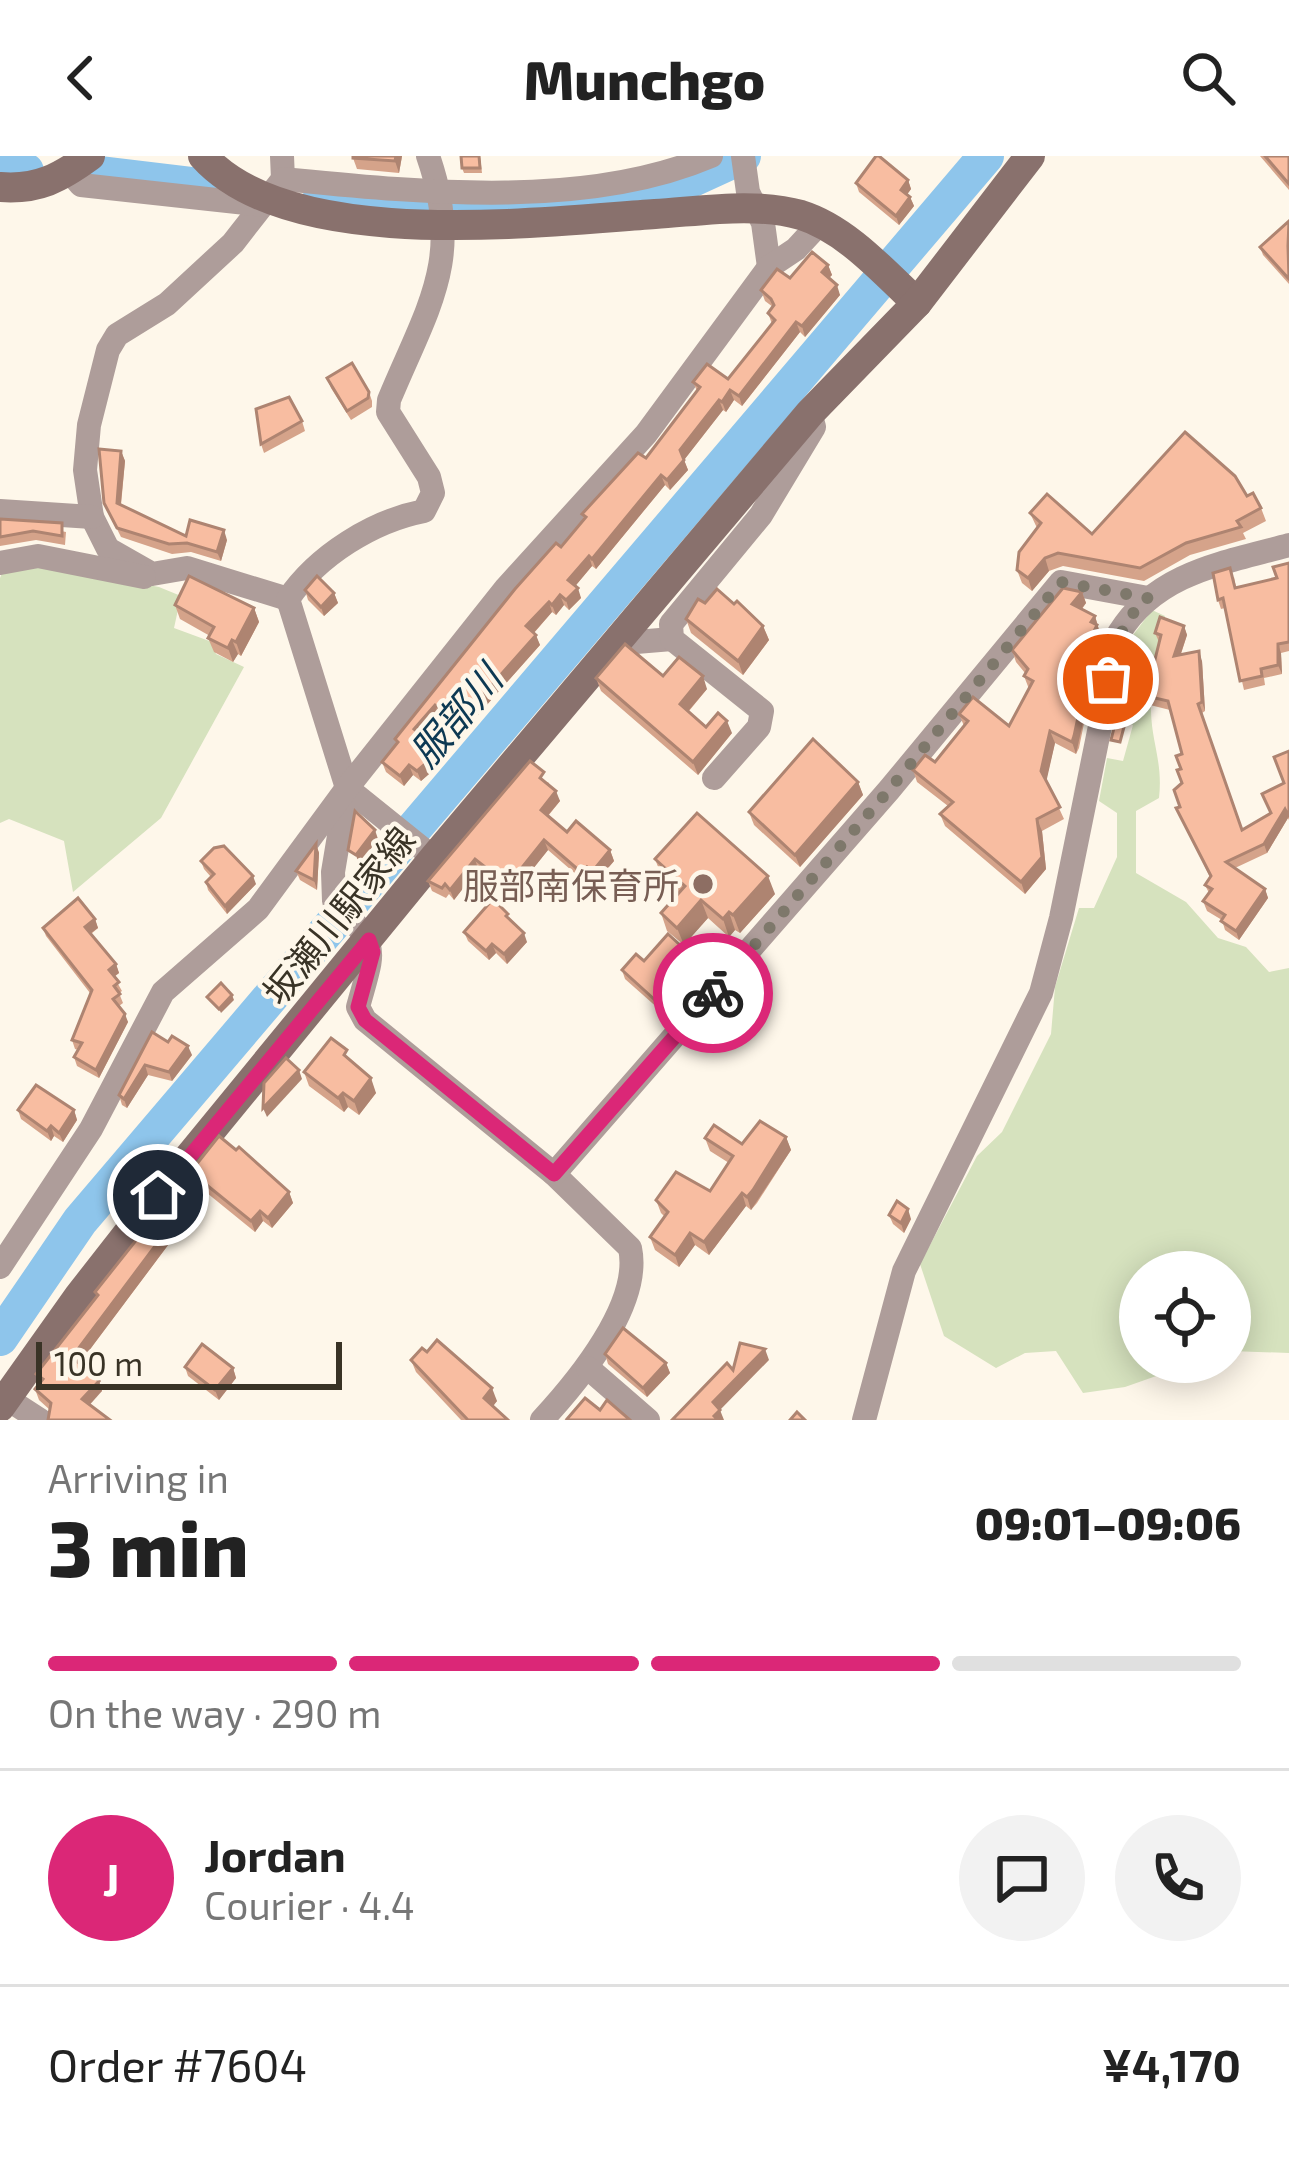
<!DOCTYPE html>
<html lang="en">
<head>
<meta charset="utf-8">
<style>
	body { margin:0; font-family:"Exo 2","Noto Sans JP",sans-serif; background:#f2f2f2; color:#222; height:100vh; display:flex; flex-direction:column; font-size:45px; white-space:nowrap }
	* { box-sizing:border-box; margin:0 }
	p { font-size:39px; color:#767676 }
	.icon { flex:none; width:66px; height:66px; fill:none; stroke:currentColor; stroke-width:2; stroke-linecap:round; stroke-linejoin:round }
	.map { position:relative; height:1264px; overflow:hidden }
	.sheet { display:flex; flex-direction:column; background:#fff; flex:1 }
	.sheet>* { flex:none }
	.fabs { position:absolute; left:1119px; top:1095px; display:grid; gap:24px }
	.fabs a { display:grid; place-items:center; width:132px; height:132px; border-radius:50%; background:#fff; box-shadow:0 6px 30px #0003; font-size:60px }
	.scale { position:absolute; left:36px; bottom:30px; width:306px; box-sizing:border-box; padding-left:12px; border:6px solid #393326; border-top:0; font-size:33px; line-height:42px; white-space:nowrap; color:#393326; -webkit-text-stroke:9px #fef7ea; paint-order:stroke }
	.pin { position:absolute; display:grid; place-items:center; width:102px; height:102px; color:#fff; margin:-51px; border:6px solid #fff; border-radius:50%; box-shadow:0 3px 12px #0007 }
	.courier { position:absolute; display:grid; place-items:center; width:120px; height:120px; margin:-60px; border:9px solid #db2777; border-radius:50%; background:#fff; color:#222; box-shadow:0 3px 15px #0007 }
	.head em { font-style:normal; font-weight:800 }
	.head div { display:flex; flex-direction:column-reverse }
	.head { display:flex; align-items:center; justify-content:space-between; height:204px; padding:0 48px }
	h1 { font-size:78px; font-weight:800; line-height:90px }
	.bar { display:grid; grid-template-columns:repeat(4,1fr); gap:18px 12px; align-content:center; height:144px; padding:0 48px }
	.bar i { height:15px; border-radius:9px; background:#e0e0e0 }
	.bar .on { background:#db2777 }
	.bar p { grid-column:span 4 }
	.line { display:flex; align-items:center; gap:30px; padding:0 48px; border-top:3px solid #e0e0e0 }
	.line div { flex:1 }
	.round { display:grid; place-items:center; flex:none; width:126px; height:126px; border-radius:63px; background:#f2f2f2 }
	header { display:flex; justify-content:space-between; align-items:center; height:156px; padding:0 48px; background:#fff; font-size:54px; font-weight:800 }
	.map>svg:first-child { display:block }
</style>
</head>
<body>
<header><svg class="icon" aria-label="back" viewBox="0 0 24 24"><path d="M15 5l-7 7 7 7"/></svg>Munchgo<svg class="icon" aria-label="search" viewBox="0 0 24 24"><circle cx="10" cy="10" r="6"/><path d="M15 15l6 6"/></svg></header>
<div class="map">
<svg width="1289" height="1264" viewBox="0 0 1289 1264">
	<rect width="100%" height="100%" fill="#fef7ea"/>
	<!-- green -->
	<g fill="#d6e2be">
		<polygon points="48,410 159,431 181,440 174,472 212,486 216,498 244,511 161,662 73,736 64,685 9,663 0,667 0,422 2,417"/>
		<path d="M1152,454L1165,460C1156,491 1150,523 1151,556C1152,588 1163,607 1159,642L1136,655V717L1186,746L1218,782L1246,791L1269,816L1289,812V1197L1230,1195V1116H1140V1206H1196L1125,1231L1083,1237L1056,1195L1025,1197L996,1212L944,1180L920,1108L977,1000L1002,976L1051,878L1055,831L1079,752H1094L1117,701V657L1099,645L1107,602L1123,605L1133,569L1112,561L1127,487Z"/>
	</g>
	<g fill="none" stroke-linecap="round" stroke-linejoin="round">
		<!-- river -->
		<g stroke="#8ec5eb" stroke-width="36">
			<polyline points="0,13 26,15"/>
			<polyline points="101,18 201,30"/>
			<polyline points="321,40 425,52 633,42 695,22 743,0"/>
			<polyline points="0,1182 80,1065 986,0"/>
		</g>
		<!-- minor -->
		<g stroke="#ae9d9a" stroke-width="24">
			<polyline points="282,0 283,23 233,87 167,148 117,179 108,194 89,269 85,314 92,361 108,393 152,418 187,412 288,443"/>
			<path d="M428,0C464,103 428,150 389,244L388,256L429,321L433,337L424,355C373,365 318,399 288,443L347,632L333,716L334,745C380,793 375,789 358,851L365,864L554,1018L630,1092C642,1148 578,1225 542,1264"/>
			<polyline points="743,0 748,36 763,67 769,111"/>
			<polyline points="69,15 81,29 263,49"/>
			<path d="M283,23C417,36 585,54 711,0"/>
			<polyline points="0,355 92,361"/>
			<polyline points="0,407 38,400 144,421"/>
			<polyline points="624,475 636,486 672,483"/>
			<polyline points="714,622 759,571 762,555 672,483 671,468 761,359 814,271 811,260"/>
			<polyline points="347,632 434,702"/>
			<polyline points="554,1018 889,634 1061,426 1148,442"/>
			<polyline points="0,1111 91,973 163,836 258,753 347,632 506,432 646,278 769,111 796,93 820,67"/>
			<polyline points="588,1212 648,1264"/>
			<polyline points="6,1242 40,1264"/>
			<path d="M864,1264L904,1115L1041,837L1061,762L1119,477C1157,416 1224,407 1289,389"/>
		</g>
		<!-- secondary -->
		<g stroke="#89716d" stroke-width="30">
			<path d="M203,0C290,97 536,66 655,58C702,55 755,46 801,59C846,73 884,116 917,147"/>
			<path d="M0,31C38,34 60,22 90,0"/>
			<polyline points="0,1251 79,1140 158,1039 434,702 810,257 917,147 1030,0"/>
		</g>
	</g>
	<!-- wall -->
	<g fill="#d5a38a">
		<polygon points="402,0 399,17 357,13 353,2"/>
		<polygon points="480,0 482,17 464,17 462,12"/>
		<polygon points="1260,0 1289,0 1289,34"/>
		<polygon points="908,24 911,33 907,38 910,41 914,50 899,69 859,36 856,27"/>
		<polygon points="1289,65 1289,128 1263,99 1260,91"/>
		<polygon points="828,109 832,119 829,122 840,139 805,181 800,176 742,250 734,244 726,256 723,254 684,304 688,314 670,334 665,329 596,413 592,410 575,430 581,442 569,454 564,449 556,459 552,456 534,477 540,489 461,578 439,559 421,579 440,595 444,605 421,625 413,619 404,630 386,616 382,606 397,587 395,583 561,391 584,363 582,358 646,302 697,235 693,226 728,223 772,168 768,157 773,151 765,145 761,134 790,122"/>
		<polygon points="327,222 369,236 372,245 372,251 351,264 331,232"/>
		<polygon points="302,265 305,275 264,297 261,288"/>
		<polygon points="121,295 125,305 121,349 186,380 227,384 221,405 191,396 172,398 121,381 104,347"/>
		<polygon points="1247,340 1261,352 1266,365 1243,377 1246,383 1190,399 1144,425 1063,410 1049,415 1032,435 1022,427 1017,414 1037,372 1030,357 1092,378"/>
		<polygon points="0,363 66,376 65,389 36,384 0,390"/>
		<polygon points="1289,407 1289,495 1281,497 1282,518 1264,522 1265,529 1244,534 1225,452 1221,453 1218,444 1234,421 1236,432 1277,422"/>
		<polygon points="305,434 334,437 338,447 324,460 308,444"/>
		<polygon points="1082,436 1086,447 1082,453 1095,460 1101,481 1094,496 1097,503 1079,592 1076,598 1055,587 1046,624 1064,663 1042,675 1046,713 1025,738 945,670 940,658 948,650 917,626 913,614 935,606 964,570 959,558 1009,570 1029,533 1024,520 1025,517 1016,506 1012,494"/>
		<polygon points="705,447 763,470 769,484 743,519 691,477 686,463"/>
		<polygon points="175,449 254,452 259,466 241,500 238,498 233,506 214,496 208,482 210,480 180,463"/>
		<polygon points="1184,470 1187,479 1181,498 1202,505 1205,555 1202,557 1242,674 1270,658 1284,628 1289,595 1289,664 1288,662 1267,697 1235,712 1265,733 1268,742 1239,784 1225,774 1222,764 1207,755 1203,745 1209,737 1205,729 1210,721 1176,652 1180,651 1182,598 1170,554 1150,549 1146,540 1159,486 1155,477"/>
		<polygon points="663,520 707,533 689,555 706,571 732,577 698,619 601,535 596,522"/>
		<polygon points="548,626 560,645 548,660 567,676 610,694 614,705 596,726 591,721 586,727 548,694 512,739 478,713 454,744 449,738 446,742 432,735 428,725"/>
		<polygon points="858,626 863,639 800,711 754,669 749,656"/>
		<polygon points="316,688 319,697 317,734 300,724 296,715"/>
		<polygon points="655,703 775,738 740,777 735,774 729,781 708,762 684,789 667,775 661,757 679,736 662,721"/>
		<polygon points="201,705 256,728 227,758 208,734 206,726 211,721 204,713"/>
		<polygon points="95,763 98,772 91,778 116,808 119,817 114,821 122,835 119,837 123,847 119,850 128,866 99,922 77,910 74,901 78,894 75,893 72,884 90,837 46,780 43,772"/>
		<polygon points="464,776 527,786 507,808 496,797 489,804 468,785"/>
		<polygon points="644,805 703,810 706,819 669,862 625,823 622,814"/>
		<polygon points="152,876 192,899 172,925 148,919 127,952 122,949 119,939"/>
		<polygon points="351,905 376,937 359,959 348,951 344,956 309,930 304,916"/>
		<polygon points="18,954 74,954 77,964 63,986 54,980 51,985 21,963"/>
		<polygon points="219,980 289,1036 293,1047 272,1072 263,1065 255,1076 207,1037 79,1208 99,1225 102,1235 49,1263 50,1254 39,1244 35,1233 40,1228 36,1218 97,1141 95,1136"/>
		<polygon points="786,981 791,994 757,1047 751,1054 746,1050 709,1099 695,1089 679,1111 655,1094 650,1081 665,1061 661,1057 656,1044 710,1035 729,1007 710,995 705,982 742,988"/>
		<polygon points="889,1059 911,1063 904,1077 893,1068"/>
		<polygon points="605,1198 666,1207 670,1217 647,1241 608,1208"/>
		<polygon points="411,1204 497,1245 493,1250 508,1264 461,1264 416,1216"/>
		<polygon points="185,1211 233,1212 236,1222 219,1244 188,1220"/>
	</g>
	<!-- shaded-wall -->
	<g fill="#ae8471">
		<polygon points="396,0 402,0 399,17 395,5"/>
		<polygon points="908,24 911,33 904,43 901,34"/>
		<polygon points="910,41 914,50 899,69 896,60"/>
		<polygon points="828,109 832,119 825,126 822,116"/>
		<polygon points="837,129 840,139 805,181 802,170"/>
		<polygon points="796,166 800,176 742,250 739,240"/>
		<polygon points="730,234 734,244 726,256 722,246"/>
		<polygon points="719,244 723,254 684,304 680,294"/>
		<polygon points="121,295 125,305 120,356 117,347"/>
		<polygon points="684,304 688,314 670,334 667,324"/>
		<polygon points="661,319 665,329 596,413 592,403"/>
		<polygon points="224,374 227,384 221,405 217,396"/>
		<polygon points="589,400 592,410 572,434 568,424"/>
		<polygon points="1045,402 1049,415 1032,435 1028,422"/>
		<polygon points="578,432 581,442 569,454 566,444"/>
		<polygon points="1082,436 1086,447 1076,460 1072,448"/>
		<polygon points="334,437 338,447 324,460 321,451"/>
		<polygon points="560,439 564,449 556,459 552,449"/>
		<polygon points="549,446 552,456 530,481 526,470"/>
		<polygon points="254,452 259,466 241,500 236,486"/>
		<polygon points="1095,460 1101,481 1094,496 1097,503 1076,598 1072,586 1091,466"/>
		<polygon points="763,470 769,484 743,519 738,505"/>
		<polygon points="1184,470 1187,479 1177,509 1174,500"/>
		<polygon points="536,479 540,489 461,578 457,568"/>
		<polygon points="232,484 238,498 233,506 228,492"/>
		<polygon points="1278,488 1281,497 1282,518 1278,509"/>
		<polygon points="1199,495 1202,505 1205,555 1202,546"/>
		<polygon points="703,520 707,533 684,560 680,548"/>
		<polygon points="435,549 439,559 418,583 414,573"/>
		<polygon points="727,565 732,577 698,619 693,606"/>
		<polygon points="1050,575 1055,587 1046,627 1041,615"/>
		<polygon points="440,595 444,605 421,625 417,615"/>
		<polygon points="409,609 413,619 404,630 400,620"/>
		<polygon points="858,626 863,639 800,711 795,699"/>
		<polygon points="556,635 560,645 544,664 541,654"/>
		<polygon points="1285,653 1288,662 1267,697 1264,688"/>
		<polygon points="1037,663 1042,675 1046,713 1025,738 1021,726"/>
		<polygon points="375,674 378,683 359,709 356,699"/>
		<polygon points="544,684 548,694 512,739 508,729"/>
		<polygon points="316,688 319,697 317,734 314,724"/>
		<polygon points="610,694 614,705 596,726 592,716"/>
		<polygon points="475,703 478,713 454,744 450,734"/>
		<polygon points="587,711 591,721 586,727 582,717"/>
		<polygon points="253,720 256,728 227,758 225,750"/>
		<polygon points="768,720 775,738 740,777 733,759"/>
		<polygon points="1265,733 1268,742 1239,784 1236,775"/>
		<polygon points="701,744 708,762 684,789 677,772"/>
		<polygon points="729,756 735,774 729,781 723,763"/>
		<polygon points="95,763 98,772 88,779 85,771"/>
		<polygon points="524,777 527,786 507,808 504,798"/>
		<polygon points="492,788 496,797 489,804 486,795"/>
		<polygon points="116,808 119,817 112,822 109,814"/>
		<polygon points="703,810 706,819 669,862 665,853"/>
		<polygon points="232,839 234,844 221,857 219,853"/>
		<polygon points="125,858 128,866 99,922 96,914"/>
		<polygon points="188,890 192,899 172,925 169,916"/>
		<polygon points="145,909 148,919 127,952 124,943"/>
		<polygon points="299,914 302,923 267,961 263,952"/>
		<polygon points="371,922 376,937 359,959 354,945"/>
		<polygon points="343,937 348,951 344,956 338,942"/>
		<polygon points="74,954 77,964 63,986 59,977"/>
		<polygon points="51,970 54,980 51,985 47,975"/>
		<polygon points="786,981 791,994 751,1054 747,1041"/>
		<polygon points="203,1026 207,1037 76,1212 72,1201"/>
		<polygon points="289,1036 293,1047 272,1072 268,1062"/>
		<polygon points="742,1037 746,1050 709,1099 704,1086"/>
		<polygon points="908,1053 911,1063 904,1077 901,1067"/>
		<polygon points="260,1055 263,1065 255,1076 251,1065"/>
		<polygon points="690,1077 695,1089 679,1111 675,1099"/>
		<polygon points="765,1193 769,1204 720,1254 724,1264 715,1264 713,1246"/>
		<polygon points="666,1207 670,1217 647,1241 643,1232"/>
		<polygon points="233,1212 236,1222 219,1244 215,1234"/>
		<polygon points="99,1225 102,1235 86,1253 82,1243"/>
		<polygon points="492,1232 497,1245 489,1255 484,1242"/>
	</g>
	<!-- building -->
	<g fill="#f8bda1" stroke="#ae8471" stroke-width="3">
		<polygon points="353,0 396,0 395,5 353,2"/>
		<polygon points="461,0 479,0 480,12 462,12"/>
		<polygon points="876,0 879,0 908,24 901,34 910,41 896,60 856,27"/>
		<polygon points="1265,0 1289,0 1289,28"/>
		<polygon points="1289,65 1288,90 1289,123 1260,91"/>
		<polygon points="812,96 828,109 822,116 837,129 802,170 796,166 739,240 730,234 722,246 719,244 680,294 684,304 667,324 661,319 592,403 589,400 568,424 578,432 566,444 560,439 552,449 549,446 526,470 536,479 457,568 435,549 414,573 440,595 417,615 409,609 400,620 382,606 398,586 395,583 515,433 556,387 561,391 586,361 582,358 638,297 646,302 700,231 693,226 707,208 728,223 775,164 768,157 774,149 771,143 761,134 777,113 790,122"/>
		<polygon points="352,207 369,236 368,242 347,255 327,222"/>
		<polygon points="289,241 302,265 261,288 256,253"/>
		<polygon points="1185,276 1235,320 1247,340 1253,337 1261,352 1237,365 1241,371 1186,387 1140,412 1058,397 1045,402 1028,422 1017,414 1019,396 1041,367 1030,357 1047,338 1092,378"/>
		<polygon points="99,293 121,295 117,347 186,380 190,364 224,374 217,396 187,387 169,388 117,372 104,347"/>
		<polygon points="0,363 62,367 62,380 33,375 0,381"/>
		<polygon points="1289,407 1289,486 1278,488 1278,509 1261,513 1262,520 1240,525 1223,442 1218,444 1213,417 1230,412 1235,432 1277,422 1273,411"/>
		<polygon points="189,420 254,452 236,486 232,484 228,492 208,482 214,471 175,449"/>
		<polygon points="317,420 334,437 321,451 305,434"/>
		<polygon points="1063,432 1082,436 1072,448 1095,460 1091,466 1097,469 1088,488 1093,491 1074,580 1072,586 1050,575 1041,615 1060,651 1037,663 1042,701 1021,726 940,658 953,646 913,614 925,599 935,606 968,565 959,558 973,541 1009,570 1033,525 1024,520 1028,513 1012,494"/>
		<polygon points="717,433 734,448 737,445 763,470 738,505 686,463 698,443 705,447"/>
		<polygon points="1160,461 1184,470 1174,500 1199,495 1202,546 1198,548 1242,674 1271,657 1262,638 1284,627 1274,601 1289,595 1289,661 1285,653 1264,688 1226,706 1265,733 1236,775 1221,765 1225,759 1203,745 1212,733 1205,729 1211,720 1176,652 1180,651 1174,634 1182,627 1177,614 1181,613 1176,600 1182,598 1168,545 1146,540 1161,479 1155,477"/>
		<polygon points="625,488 663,520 679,501 703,520 680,548 706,571 718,557 727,565 693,606 596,522"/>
		<polygon points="1115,568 1124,571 1120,586 1111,584"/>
		<polygon points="813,583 858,626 795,699 749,656"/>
		<polygon points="530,605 544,616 540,622 556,635 541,654 567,676 576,665 610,694 592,716 587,711 582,717 544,684 508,729 475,703 450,734 445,728 442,732 428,725"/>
		<polygon points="355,655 375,674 356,699 348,694"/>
		<polygon points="697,657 768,720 733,759 729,756 723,763 701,744 677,772 661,757 685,730 655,703"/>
		<polygon points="316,688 314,724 296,715"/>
		<polygon points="224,690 253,720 225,750 206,726 214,718 201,705 214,692"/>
		<polygon points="78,742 95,763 85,771 116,808 109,814 119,826 114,830 120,838 113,843 125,858 96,914 74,901 82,887 72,884 92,834 43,772"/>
		<polygon points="493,743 508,758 506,760 524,777 504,798 492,788 486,795 464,776"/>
		<polygon points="668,778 703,810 665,853 622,814 636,798 644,805"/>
		<polygon points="221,827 232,839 219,853 207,841"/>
		<polygon points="152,876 168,886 172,880 188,890 169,916 145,909 124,943 119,939"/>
		<polygon points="331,882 347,894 344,899 371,922 354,945 343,937 338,942 304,916"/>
		<polygon points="286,902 299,914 263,952 264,927"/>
		<polygon points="36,929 74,954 59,977 51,970 47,975 18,954"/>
		<polygon points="760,965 786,981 753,1034 747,1041 742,1037 704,1086 690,1077 675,1099 650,1081 668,1056 656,1044 676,1016 710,1035 733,1000 705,982 714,969 742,988"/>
		<polygon points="219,980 236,994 239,991 289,1036 268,1062 260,1055 251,1065 203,1026 72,1201 99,1225 82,1243 110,1264 48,1264 51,1247 35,1233 43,1223 36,1218 98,1139 95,1136"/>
		<polygon points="897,1045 908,1053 901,1067 889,1059"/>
		<polygon points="623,1172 666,1207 643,1232 605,1198"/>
		<polygon points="437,1184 492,1232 484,1242 508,1264 468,1264 411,1204 422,1192 427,1196"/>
		<polygon points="740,1187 765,1193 713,1246 720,1254 714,1260 718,1264 672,1264 727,1207 733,1214"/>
		<polygon points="202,1188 233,1212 215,1234 185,1211"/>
		<polygon points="585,1242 600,1254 607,1244 630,1264 569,1264 567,1263"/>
		<polygon points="797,1256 805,1264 790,1264"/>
	</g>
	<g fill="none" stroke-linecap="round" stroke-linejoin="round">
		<!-- done -->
		<path stroke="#7e786b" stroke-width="12" stroke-dasharray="0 21.6" d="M713,837L889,634L1061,426L1148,442C1121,465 1116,489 1108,523"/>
		<!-- route -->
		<polyline stroke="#db2777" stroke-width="15" points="158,1039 369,784 373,796 358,851 365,864 554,1018 713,837"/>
	</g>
	<!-- markers -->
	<circle fill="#8d6e63" stroke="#fef7ea" stroke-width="4.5" cx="703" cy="728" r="12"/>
	<g text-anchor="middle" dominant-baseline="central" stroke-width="9" stroke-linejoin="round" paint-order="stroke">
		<!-- education labels -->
		<g font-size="36" fill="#785e54" stroke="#fef7ea" text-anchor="end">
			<text x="679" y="728">服部南保育所</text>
		</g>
		<!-- street labels -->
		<g font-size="36" fill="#393326" stroke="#fef7ea">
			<text transform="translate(338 759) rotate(-51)">坂瀬川駅家線</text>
		</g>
		<!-- water labels -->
		<g font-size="39" font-style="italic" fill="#0d3953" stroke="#fef7ea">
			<text transform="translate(455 559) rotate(-50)">服部川</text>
		</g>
	</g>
</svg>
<div class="fabs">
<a><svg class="icon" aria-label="locate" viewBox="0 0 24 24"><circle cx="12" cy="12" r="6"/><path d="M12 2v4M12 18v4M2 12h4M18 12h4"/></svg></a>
</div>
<div class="scale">100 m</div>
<div class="pin" style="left:1108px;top:523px;background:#ea580c"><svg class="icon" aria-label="bag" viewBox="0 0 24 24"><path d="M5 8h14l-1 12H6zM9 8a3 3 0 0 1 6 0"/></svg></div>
<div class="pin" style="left:158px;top:1039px;background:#1f2937"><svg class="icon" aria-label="home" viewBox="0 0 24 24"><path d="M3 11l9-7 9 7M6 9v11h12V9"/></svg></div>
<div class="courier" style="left:713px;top:837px"><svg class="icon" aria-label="bike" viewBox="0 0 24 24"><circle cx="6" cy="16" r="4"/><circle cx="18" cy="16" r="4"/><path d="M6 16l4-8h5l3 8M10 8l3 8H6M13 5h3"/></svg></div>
</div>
<section class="sheet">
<div class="head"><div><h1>3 min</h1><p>Arriving in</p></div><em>09:01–09:06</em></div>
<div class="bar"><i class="on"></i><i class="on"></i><i class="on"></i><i></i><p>On the way · 290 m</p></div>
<div class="line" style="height:216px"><b class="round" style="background:#db2777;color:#fff">J</b><div><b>Jordan</b><p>Courier · 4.4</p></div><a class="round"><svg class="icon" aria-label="chat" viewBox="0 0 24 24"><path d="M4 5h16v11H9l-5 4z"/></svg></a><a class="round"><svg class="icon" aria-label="phone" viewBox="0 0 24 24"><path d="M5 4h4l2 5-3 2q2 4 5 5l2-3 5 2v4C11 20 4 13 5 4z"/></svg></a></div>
<div class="line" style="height:156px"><div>Order #7604</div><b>¥4,170</b></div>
</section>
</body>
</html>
